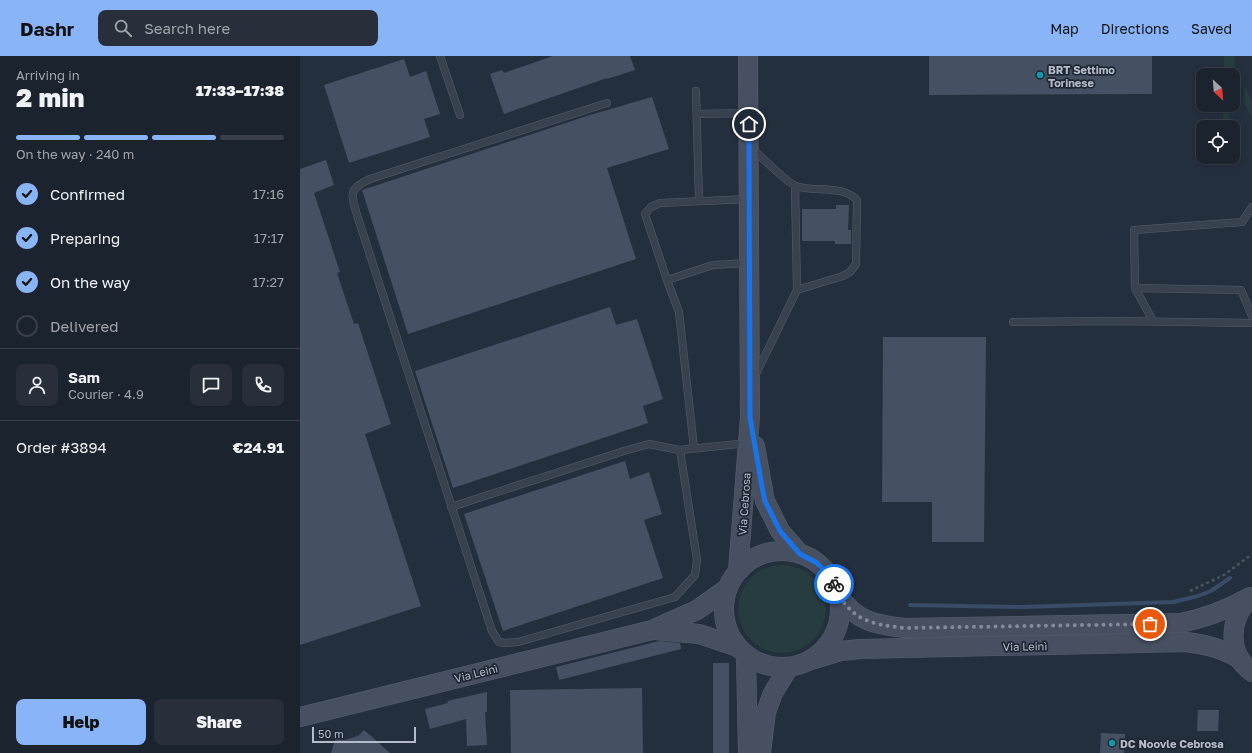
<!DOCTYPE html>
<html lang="en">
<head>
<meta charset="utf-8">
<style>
	body { margin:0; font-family:"Golos Text",sans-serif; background:#282f3a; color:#f1f3f6; height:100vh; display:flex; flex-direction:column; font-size:15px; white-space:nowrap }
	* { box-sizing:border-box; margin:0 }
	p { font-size:13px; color:#a0a4aa }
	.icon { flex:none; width:22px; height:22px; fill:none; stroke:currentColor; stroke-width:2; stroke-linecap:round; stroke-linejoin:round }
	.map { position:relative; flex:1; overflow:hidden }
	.sheet { display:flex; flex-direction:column; background:#1b232e; width:300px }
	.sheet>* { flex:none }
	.needle { width:26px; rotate:154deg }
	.controls { position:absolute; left:896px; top:12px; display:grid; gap:8px }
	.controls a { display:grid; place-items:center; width:44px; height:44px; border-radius:8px; background:#1b232e; box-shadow:0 2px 6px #0003,0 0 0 1px #39404a; font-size:20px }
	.scale { position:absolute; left:12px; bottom:10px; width:104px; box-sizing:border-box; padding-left:4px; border:2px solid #b4bcc9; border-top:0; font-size:11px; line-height:14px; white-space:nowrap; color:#b4bcc9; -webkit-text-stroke:3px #1d2633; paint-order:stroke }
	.pin { position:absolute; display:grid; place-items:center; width:34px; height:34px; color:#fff; margin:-17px; border:2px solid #fff; border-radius:50%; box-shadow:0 1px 4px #0007 }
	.courier { position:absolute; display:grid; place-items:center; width:40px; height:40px; margin:-20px; border:3px solid #1a73e8; border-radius:50%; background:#fff; color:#222; box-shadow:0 1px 5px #0007 }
	.summary em { font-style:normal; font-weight:800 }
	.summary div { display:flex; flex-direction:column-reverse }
	.summary { display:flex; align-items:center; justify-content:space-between; height:68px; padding:0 16px }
	h1 { font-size:26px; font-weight:800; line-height:30px }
	.bar { display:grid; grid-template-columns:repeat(4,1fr); gap:6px 4px; align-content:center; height:48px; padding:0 16px }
	.bar i { height:5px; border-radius:3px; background:#39404a }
	.bar .current { background:#8ab4f8 }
	.bar p { grid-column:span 4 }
	.line { display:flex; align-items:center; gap:10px; padding:0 16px; border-top:1px solid #39404a }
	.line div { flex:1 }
	.round { display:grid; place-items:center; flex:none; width:42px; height:42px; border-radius:8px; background:#282f3a }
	ol { padding:0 16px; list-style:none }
	li { display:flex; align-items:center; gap:12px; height:44px }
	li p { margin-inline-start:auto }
	li .icon { padding:4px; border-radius:50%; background:#8ab4f8; color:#111; stroke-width:4 }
	li:last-child { color:#a0a4aa }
	li i { width:22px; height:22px; border:2px solid #39404a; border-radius:50% }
	.button { display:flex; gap:8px; margin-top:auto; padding:8px 16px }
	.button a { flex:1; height:46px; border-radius:8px; background:#8ab4f8; color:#111; font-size:16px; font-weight:800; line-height:46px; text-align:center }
	.button a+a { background:#282f3a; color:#f1f3f6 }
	header { display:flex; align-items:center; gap:24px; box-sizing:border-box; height:56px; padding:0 20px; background:#8ab4f8; color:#111 }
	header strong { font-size:19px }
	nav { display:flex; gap:22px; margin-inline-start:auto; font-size:14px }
	.search { width:280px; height:36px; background:#282f3a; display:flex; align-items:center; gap:10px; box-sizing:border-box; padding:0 14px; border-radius:8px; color:#a0a4aa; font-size:15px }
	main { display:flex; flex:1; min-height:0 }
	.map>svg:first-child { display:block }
</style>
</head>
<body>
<header>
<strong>Dashr</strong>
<div class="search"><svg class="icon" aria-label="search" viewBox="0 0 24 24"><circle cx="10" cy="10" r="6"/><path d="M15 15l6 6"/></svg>Search here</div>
<nav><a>Map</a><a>Directions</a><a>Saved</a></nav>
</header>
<main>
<section class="sheet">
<div class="summary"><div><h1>2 min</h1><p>Arriving in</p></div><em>17:33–17:38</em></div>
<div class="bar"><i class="current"></i><i class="current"></i><i class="current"></i><i></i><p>On the way · 240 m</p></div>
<ol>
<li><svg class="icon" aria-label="check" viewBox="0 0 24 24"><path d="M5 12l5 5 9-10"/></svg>Confirmed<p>17:16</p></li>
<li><svg class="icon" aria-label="check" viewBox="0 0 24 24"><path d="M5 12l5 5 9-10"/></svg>Preparing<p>17:17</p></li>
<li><svg class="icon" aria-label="check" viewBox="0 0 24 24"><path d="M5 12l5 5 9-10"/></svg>On the way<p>17:27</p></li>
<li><i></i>Delivered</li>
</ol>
<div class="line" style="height:72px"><a class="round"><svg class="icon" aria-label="person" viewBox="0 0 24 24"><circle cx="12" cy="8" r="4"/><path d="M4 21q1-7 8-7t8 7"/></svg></a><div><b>Sam</b><p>Courier · 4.9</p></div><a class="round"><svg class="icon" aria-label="chat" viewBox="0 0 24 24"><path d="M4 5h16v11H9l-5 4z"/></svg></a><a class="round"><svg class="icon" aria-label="phone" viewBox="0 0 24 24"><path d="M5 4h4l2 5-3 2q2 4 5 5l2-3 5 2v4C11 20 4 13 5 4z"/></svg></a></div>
<div class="line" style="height:52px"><div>Order #3894</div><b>€24.91</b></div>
<div class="button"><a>Help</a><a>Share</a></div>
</section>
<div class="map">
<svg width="952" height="697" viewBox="0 0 952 697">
	<rect width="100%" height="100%" fill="#242f3e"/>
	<!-- green -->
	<g fill="#263c3f">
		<polygon points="924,0 935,0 933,22 933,19 924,19"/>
		<polygon points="945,30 952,46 952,63 944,46"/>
		<polygon points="923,49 930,49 928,71 923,71"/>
		<circle cx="482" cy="553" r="44"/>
	</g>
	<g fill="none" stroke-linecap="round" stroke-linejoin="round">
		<!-- stream -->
		<polyline stroke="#394c67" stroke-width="4" points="610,549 723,551 873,546 898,540 911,535 930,522"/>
	</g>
	<!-- building -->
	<g fill="#455162">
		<polygon points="253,0 330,0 335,14 307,23 307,22 204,58 190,18 202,14 204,17"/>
		<polygon points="629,0 852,0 852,38 629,39"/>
		<polygon points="104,3 110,21 126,15 140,58 124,63 130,81 49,107 24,29"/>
		<polygon points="352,41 369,93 307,112 336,203 108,278 62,134 290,59"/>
		<polygon points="26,104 34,129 14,137 40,216 37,217 54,268 58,267 91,368 65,378 121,550 0,589 0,113"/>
		<polygon points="536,149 549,149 548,174 551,174 551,188 535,188 535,185 502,185 502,153 536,153"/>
		<polygon points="310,251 316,269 337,263 363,343 343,350 348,367 153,432 115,315"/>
		<polygon points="583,281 686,281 684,486 632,486 632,446 582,446"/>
		<polygon points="325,405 330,423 349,416 362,458 344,464 363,522 203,575 164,458"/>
		<polygon points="359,585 380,587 381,593 259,624 256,611"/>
		<rect x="413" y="607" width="16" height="90"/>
		<polygon points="342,632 343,697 211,697 210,634"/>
		<polygon points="187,636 187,656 185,656 187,689 167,690 166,663 130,673 125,653 148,647 147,645"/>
		<polygon points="898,654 919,654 918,675 897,675"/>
		<polygon points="64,674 90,697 31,697 36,681 44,684 58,680"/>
		<polygon points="801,677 825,678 824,697 800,697"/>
	</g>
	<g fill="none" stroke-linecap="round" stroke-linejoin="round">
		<defs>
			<g id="lane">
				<polyline points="140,0 160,59"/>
				<polyline points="396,35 399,144"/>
				<path d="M307,47L70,123C48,133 51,138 57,159L192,575L199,586L205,587L218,586L375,541L395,519L397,504L380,394L448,387"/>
				<polyline points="397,58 449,57"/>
				<path d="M452,92C459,99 489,128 496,130C515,137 541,128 557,144L556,208L550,216L543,220L497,234L455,320"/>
				<polyline points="495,130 497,234"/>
				<polyline points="952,151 942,166 834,174 835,232 941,234 952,260"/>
				<polyline points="367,224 345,158 351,151 360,147 449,143"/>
				<polyline points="835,232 853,265"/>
				<polyline points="713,266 813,265 952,267"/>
				<polyline points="394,392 379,256 367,224 413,209 448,207"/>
				<polyline points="151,451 324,395 349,388 380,394"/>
			</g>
			<g id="secondary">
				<polyline points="455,390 465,445 480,475 500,498"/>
				<circle cx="482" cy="553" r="58"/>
				<polyline points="438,515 450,361 448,0"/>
				<path d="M539,540C556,565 576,569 605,572L881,567C906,562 927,554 950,541"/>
				<path d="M948,544C929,565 927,598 952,616"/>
				<polyline points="355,574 399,578 438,591"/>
				<polyline points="446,599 448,697"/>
				<path d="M508,605L541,595L560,593L886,586C908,589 921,592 940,603"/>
				<polyline points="0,661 352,574 397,554 428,532"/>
				<polyline points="461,697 466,656 473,637 489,611"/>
			</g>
		</defs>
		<!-- lane casing -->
		<use href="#lane" stroke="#565f6c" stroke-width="8"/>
		<!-- secondary casing -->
		<use href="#secondary" stroke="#565f6c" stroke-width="20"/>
		<!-- path -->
		<polyline stroke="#44595c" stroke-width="2.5" stroke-dasharray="3 3" stroke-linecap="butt" points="890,535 924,519 952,498"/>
		<!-- lane -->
		<use href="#lane" stroke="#38414e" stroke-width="7"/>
		<!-- secondary -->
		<use href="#secondary" stroke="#465061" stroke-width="19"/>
	</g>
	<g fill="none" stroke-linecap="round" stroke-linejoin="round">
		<!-- done -->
		<path stroke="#828b98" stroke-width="4" stroke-dasharray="0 7.2" d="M534,528C549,564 569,568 605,572L850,568"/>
		<!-- route -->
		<polyline stroke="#1a73e8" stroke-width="5" points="449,68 450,361 462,431 465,445 480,475 500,498 517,507 531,521 534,528"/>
	</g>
	<!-- markers -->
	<g fill="#0f9aa8" stroke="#1d2633" stroke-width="1.5">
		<circle cx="740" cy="19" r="4"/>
		<circle cx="812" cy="687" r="4"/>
	</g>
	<g text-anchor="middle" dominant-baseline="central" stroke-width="3.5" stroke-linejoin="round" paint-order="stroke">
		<!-- poi labels -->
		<g font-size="11" font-weight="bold" fill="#b4bcc9" stroke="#1d2633" text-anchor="start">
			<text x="748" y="13">BRT Settimo<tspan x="748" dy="13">Torinese</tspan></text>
			<text x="820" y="687">DC Noovle Cebrosa</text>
		</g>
		<!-- street labels -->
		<g font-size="11" fill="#b4bcc9" stroke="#1d2633">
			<text transform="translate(444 448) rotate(-86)">Via Cebrosa</text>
			<text transform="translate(725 590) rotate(-1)">Via Leinì</text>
			<text transform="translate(176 617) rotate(-14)">Via Leinì</text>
		</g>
	</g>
</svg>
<div class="controls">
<a><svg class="needle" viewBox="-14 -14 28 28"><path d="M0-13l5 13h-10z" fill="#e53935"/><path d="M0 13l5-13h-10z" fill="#a0a4aa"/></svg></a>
<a><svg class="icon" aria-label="locate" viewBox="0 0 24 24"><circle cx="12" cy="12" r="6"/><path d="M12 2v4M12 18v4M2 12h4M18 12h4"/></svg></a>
</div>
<div class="scale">50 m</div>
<div class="pin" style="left:850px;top:568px;background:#ea580c"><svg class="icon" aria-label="bag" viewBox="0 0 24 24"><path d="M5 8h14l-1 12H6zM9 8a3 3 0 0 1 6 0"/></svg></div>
<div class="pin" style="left:449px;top:68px;background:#1f2937"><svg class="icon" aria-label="home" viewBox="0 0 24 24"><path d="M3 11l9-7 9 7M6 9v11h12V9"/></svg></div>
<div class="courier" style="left:534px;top:528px"><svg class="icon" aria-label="bike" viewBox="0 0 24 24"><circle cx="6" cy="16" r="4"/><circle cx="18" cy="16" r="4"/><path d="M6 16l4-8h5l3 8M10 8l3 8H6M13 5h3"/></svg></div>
</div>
</main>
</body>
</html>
